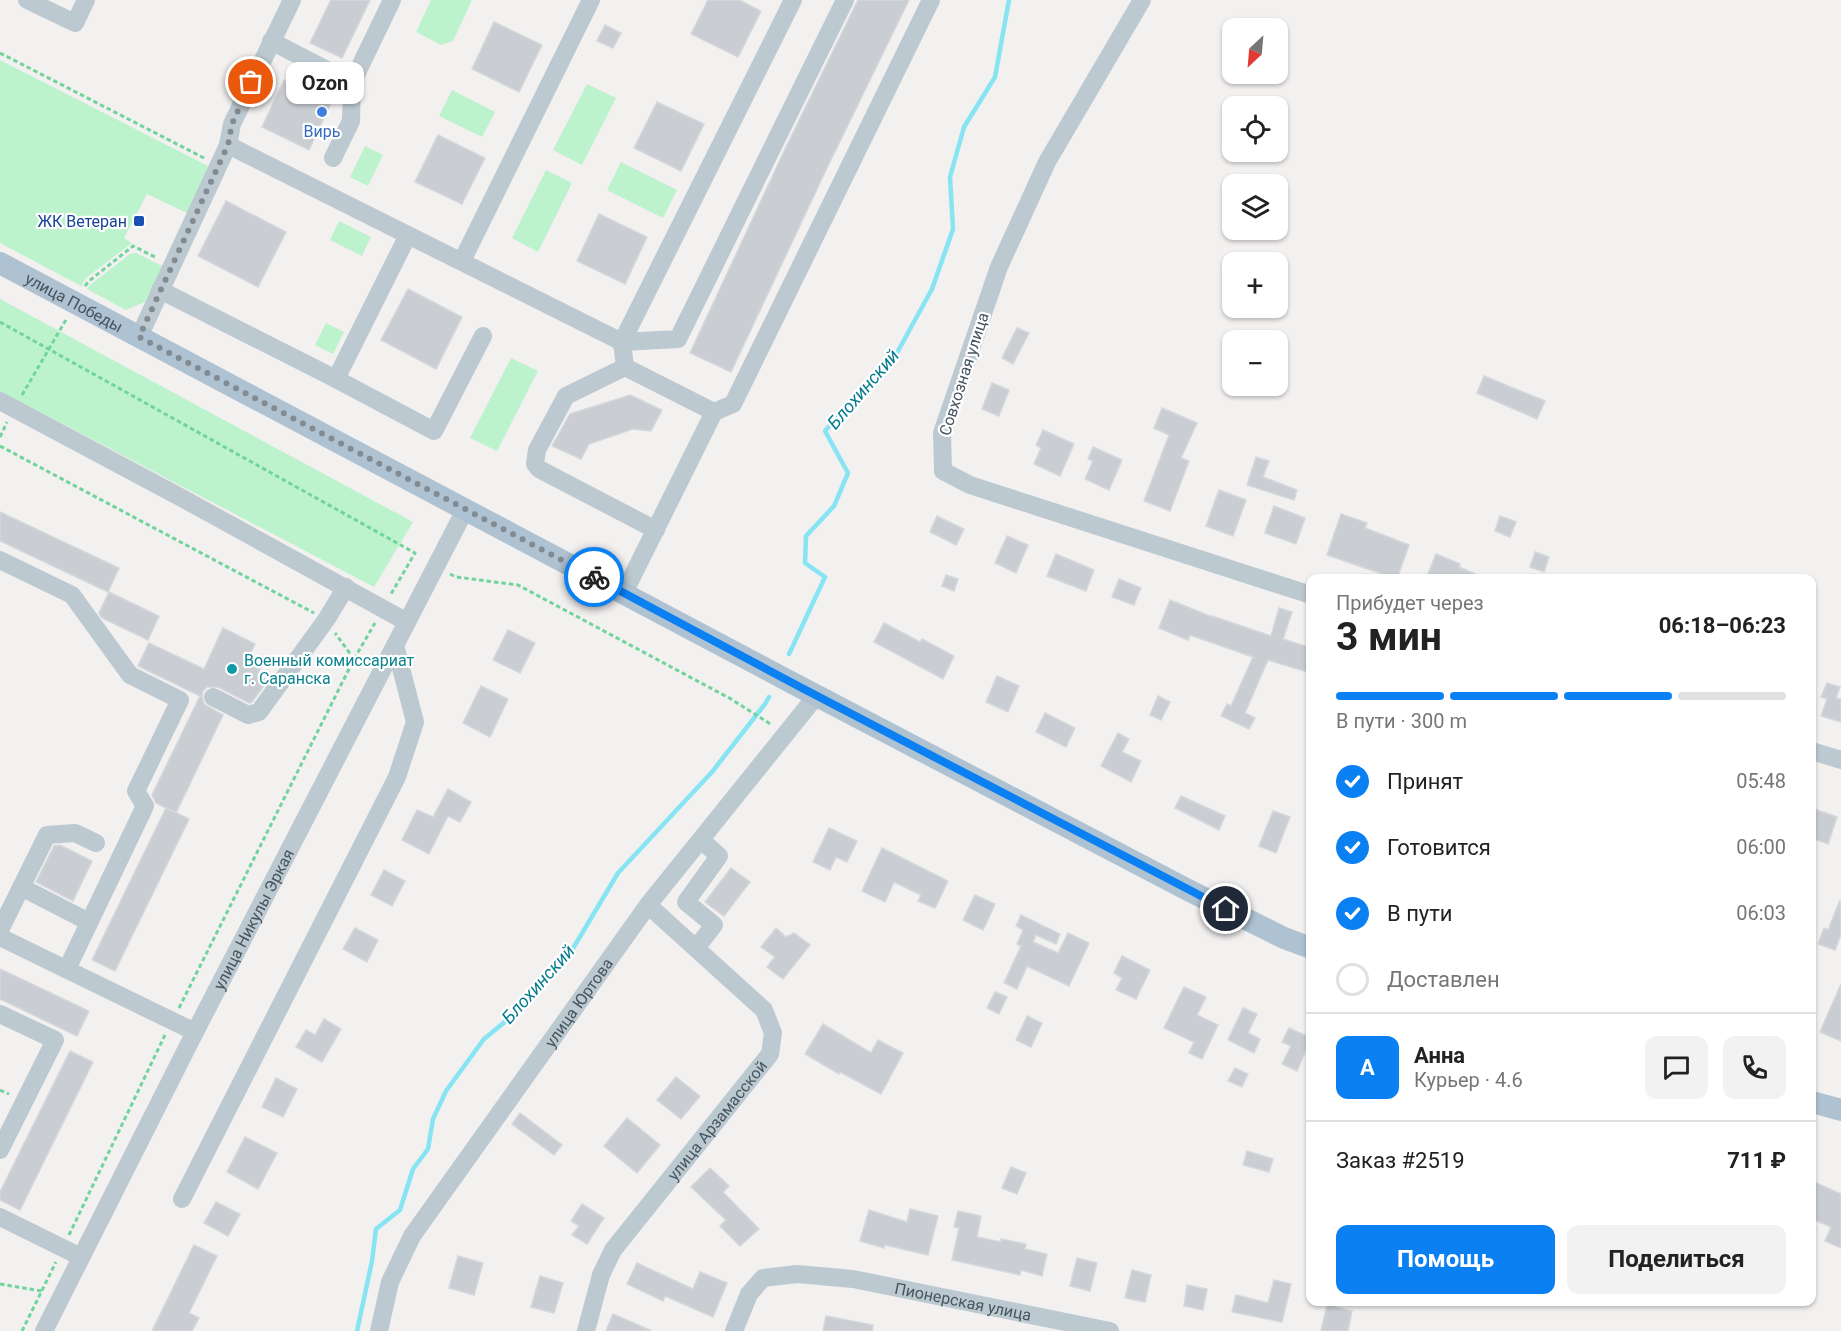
<!DOCTYPE html>
<html lang="ru">
<head>
<meta charset="utf-8">
<style>
	body { margin:0; font-family:Roboto,sans-serif; background:#f2f2f2; color:#222; height:100vh; display:flex; flex-direction:column; font-size:22px; white-space:nowrap }
	* { box-sizing:border-box; margin:0 }
	p { font-size:20px; color:#767676 }
	.icon { flex:none; width:33px; height:33px; fill:none; stroke:currentColor; stroke-width:2; stroke-linecap:round; stroke-linejoin:round }
	.map { position:relative; flex:1; overflow:hidden }
	.panel { position:absolute; left:1306px; top:574px; width:510px; height:732px; display:flex; flex-direction:column; background:#fff; border-radius:12px; box-shadow:0 2px 4px #0004 }
	.panel>* { flex:none }
	.needle { width:39px; rotate:206deg }
	.controls { position:absolute; left:1222px; top:18px; display:grid; gap:12px }
	.controls a { display:grid; place-items:center; width:66px; height:66px; border-radius:12px; background:#fff; box-shadow:0 2px 4px #0004; font-size:30px }
	.pin { position:absolute; display:grid; place-items:center; width:51px; height:51px; color:#fff; margin:-26px; border:3px solid #fff; border-radius:50%; box-shadow:0 2px 6px #0007 }
	.courier { position:absolute; display:grid; place-items:center; width:60px; height:60px; margin:-30px; border:4px solid #0a80f2; border-radius:50%; background:#fff; color:#222; box-shadow:0 2px 8px #0007 }
	.bubble { position:absolute; height:42px; border-radius:12px; background:#fff; box-shadow:0 2px 4px #0004; font-size:20px; font-weight:700; line-height:42px; text-align:center }
	.headline em { font-style:normal; font-weight:700 }
	.headline div { display:flex; flex-direction:column-reverse }
	.headline { display:flex; align-items:center; justify-content:space-between; height:102px; padding:0 30px }
	h1 { font-size:39px; font-weight:700; line-height:45px }
	.bar { display:grid; grid-template-columns:repeat(4,1fr); gap:9px 6px; align-content:center; height:72px; padding:0 30px }
	.bar i { height:8px; border-radius:4px; background:#e0e0e0 }
	.bar .active { background:#0a80f2 }
	.bar p { grid-column:span 4 }
	.line { display:flex; align-items:center; gap:15px; padding:0 30px; border-top:2px solid #e0e0e0 }
	.line div { flex:1 }
	.round { display:grid; place-items:center; flex:none; width:63px; height:63px; border-radius:12px; background:#f2f2f2 }
	ol { padding:0 30px; list-style:none }
	li { display:flex; align-items:center; gap:18px; height:66px }
	li p { margin-inline-start:auto }
	li .icon { padding:6px; border-radius:50%; background:#0a80f2; color:#fff; stroke-width:4 }
	li:last-child { color:#767676 }
	li i { width:33px; height:33px; border:3px solid #e0e0e0; border-radius:50% }
	.button { display:flex; gap:12px; margin-top:auto; padding:12px 30px }
	.button a { flex:1; height:69px; border-radius:12px; background:#0a80f2; color:#fff; font-size:24px; font-weight:700; line-height:69px; text-align:center }
	.button a+a { background:#f2f2f2; color:#222 }
	.map>svg:first-child { display:block }
</style>
</head>
<body>
<div class="map">
<svg width="1841" height="1331" viewBox="0 0 1841 1331">
	<rect width="100%" height="100%" fill="#f3f0f0"/>
	<!-- green -->
	<g fill="#bcf3cd">
		<polygon points="431,0 472,0 453,41 441,45 416,32"/>
		<polygon points="0,60 208,166 189,214 147,194 124,238 132,243 86,278 81,286 0,243"/>
		<polygon points="587,84 616,98 582,165 553,150"/>
		<polygon points="452,90 495,112 482,137 439,116"/>
		<polygon points="365,146 383,155 368,186 350,177"/>
		<polygon points="621,162 677,190 663,218 607,190"/>
		<polygon points="546,170 572,183 538,252 512,238"/>
		<polygon points="339,221 371,237 362,256 330,240"/>
		<polygon points="136,253 164,267 145,302 126,310 87,289 90,285 130,254"/>
		<polygon points="0,299 413,522 374,587 0,391"/>
		<polygon points="326,323 344,332 333,354 315,345"/>
		<polygon points="511,358 538,371 497,451 470,438"/>
	</g>
	<g fill="none" stroke-linecap="round" stroke-linejoin="round">
		<!-- stream -->
		<g stroke="#86e4f3" stroke-width="4.5">
			<polyline points="789,654 825,577 805,563 806,536 834,506 848,473 825,431 859,392 898,351 932,289 953,229 950,177 964,127 995,77 1009,0"/>
			<polyline points="357,1331 372,1261 376,1229 400,1210 413,1169 428,1149 433,1119 446,1091 484,1039 512,1016 542,976 572,950 618,873 712,772 765,704 769,697"/>
		</g>
	</g>
	<!-- building -->
	<g fill="#caced3" stroke="#d4d7dc" stroke-width="1.5">
		<polygon points="331,0 370,0 342,58 310,43"/>
		<polygon points="708,0 739,0 761,11 738,57 691,34"/>
		<polygon points="858,0 909,0 827,168 731,372 690,353 786,147"/>
		<polygon points="494,22 542,45 519,92 472,69"/>
		<polygon points="605,25 621,33 613,48 597,41"/>
		<polygon points="284,80 331,103 309,150 262,127"/>
		<polygon points="657,102 704,124 681,171 634,148"/>
		<polygon points="438,135 485,158 462,204 415,182"/>
		<polygon points="226,201 286,232 258,287 198,256"/>
		<polygon points="599,214 647,237 625,284 577,261"/>
		<polygon points="408,289 462,317 436,369 381,340"/>
		<polygon points="1017,328 1029,333 1013,364 1002,358"/>
		<polygon points="1484,376 1545,401 1537,419 1477,393"/>
		<polygon points="992,383 1009,390 999,416 982,409"/>
		<polygon points="630,395 662,410 651,431 633,429 589,444 581,459 552,446 570,414"/>
		<polygon points="1162,408 1197,423 1181,458 1189,461 1170,511 1144,501 1169,435 1154,428"/>
		<polygon points="1043,430 1074,444 1060,476 1034,464 1041,448 1036,445"/>
		<polygon points="1093,447 1122,460 1109,490 1085,479 1093,461 1088,459"/>
		<polygon points="1256,457 1269,461 1263,477 1297,490 1294,500 1247,485"/>
		<polygon points="1219,490 1246,500 1233,536 1206,526"/>
		<polygon points="1274,506 1305,518 1296,544 1265,533"/>
		<polygon points="0,512 119,568 108,592 0,541"/>
		<polygon points="1341,514 1367,523 1365,528 1409,545 1397,579 1327,555"/>
		<polygon points="937,516 964,529 956,545 930,532"/>
		<polygon points="1500,516 1516,522 1510,537 1495,531"/>
		<polygon points="1007,536 1028,545 1016,573 995,563"/>
		<polygon points="1535,552 1549,557 1544,572 1530,567"/>
		<polygon points="1056,554 1094,570 1086,591 1047,576"/>
		<polygon points="1436,554 1460,564 1459,567 1487,579 1426,579"/>
		<polygon points="946,575 958,579 954,591 942,586"/>
		<polygon points="1119,579 1141,588 1134,605 1112,597"/>
		<polygon points="109,592 159,616 148,640 102,618 99,613"/>
		<polygon points="1170,600 1212,617 1212,616 1271,636 1279,608 1292,612 1283,639 1311,648 1311,673 1268,660 1245,713 1255,718 1249,729 1221,716 1227,704 1231,706 1253,657 1190,635 1188,640 1159,628"/>
		<polygon points="884,623 920,642 922,639 954,656 943,679 874,642"/>
		<polygon points="223,628 255,644 249,656 263,663 257,675 268,680 252,702 249,703 218,687 207,687 203,691 202,697 204,704 223,715 176,813 156,803 152,795 200,696 138,666 149,643 204,669"/>
		<polygon points="508,630 535,643 520,673 493,660"/>
		<polygon points="997,676 1019,686 1008,712 986,702"/>
		<polygon points="1827,683 1840,687 1836,698 1841,699 1841,722 1821,716 1827,699 1821,697"/>
		<polygon points="481,686 508,699 490,737 463,723"/>
		<polygon points="1158,696 1170,702 1161,720 1150,715"/>
		<polygon points="1045,713 1075,728 1066,747 1036,732"/>
		<polygon points="1118,733 1129,739 1122,752 1141,761 1131,782 1101,766"/>
		<polygon points="448,789 471,802 460,822 448,816 429,854 402,840 417,810 433,817"/>
		<polygon points="1181,796 1225,816 1219,830 1175,808"/>
		<polygon points="166,808 189,819 115,971 92,960"/>
		<polygon points="1812,808 1837,817 1828,844 1812,838"/>
		<polygon points="1273,811 1290,817 1276,853 1259,846"/>
		<polygon points="829,828 857,841 847,862 836,857 830,870 813,862"/>
		<polygon points="60,845 92,861 73,901 36,882 54,846"/>
		<polygon points="882,848 948,881 935,908 918,901 921,895 894,882 885,902 862,891"/>
		<polygon points="731,868 750,882 724,916 705,902"/>
		<polygon points="384,870 405,881 392,906 371,895"/>
		<polygon points="975,895 995,904 983,930 963,920"/>
		<polygon points="1840,900 1841,934 1835,950 1818,944 1824,928 1828,930"/>
		<polygon points="1021,915 1060,934 1056,944 1036,935 1033,942 1058,953 1068,933 1089,943 1069,986 1027,966 1017,989 1004,983 1021,946 1017,944 1023,930 1016,926"/>
		<polygon points="355,928 378,940 367,962 343,949"/>
		<polygon points="776,928 786,937 794,933 810,945 783,979 767,967 775,957 761,947"/>
		<polygon points="1122,956 1150,970 1136,999 1116,990 1122,978 1114,973"/>
		<polygon points="0,969 89,1011 77,1036 0,999"/>
		<polygon points="1841,984 1841,1041 1820,1032"/>
		<polygon points="1184,987 1206,997 1197,1015 1218,1025 1202,1059 1189,1053 1194,1042 1164,1028"/>
		<polygon points="995,992 1007,997 999,1014 987,1008"/>
		<polygon points="1243,1008 1257,1014 1248,1033 1260,1039 1254,1053 1228,1040"/>
		<polygon points="1027,1016 1042,1023 1031,1047 1016,1040"/>
		<polygon points="324,1019 341,1029 322,1062 296,1047 306,1030 315,1035"/>
		<polygon points="823,1024 871,1053 878,1040 903,1053 881,1094 840,1072 839,1074 805,1054"/>
		<polygon points="1289,1028 1311,1038 1297,1071 1282,1064 1291,1046 1282,1042"/>
		<polygon points="70,1051 93,1062 20,1210 0,1200 0,1192"/>
		<polygon points="1235,1068 1248,1074 1242,1087 1228,1081"/>
		<polygon points="676,1077 700,1096 681,1119 657,1100"/>
		<polygon points="276,1078 297,1089 283,1117 262,1107"/>
		<polygon points="520,1113 562,1145 554,1155 512,1124"/>
		<polygon points="627,1118 660,1145 637,1173 604,1146"/>
		<polygon points="245,1137 277,1153 258,1189 227,1172"/>
		<polygon points="1247,1151 1273,1159 1269,1172 1243,1165"/>
		<polygon points="1011,1167 1026,1173 1017,1194 1002,1188"/>
		<polygon points="710,1168 729,1186 723,1192 759,1229 740,1246 720,1226 726,1220 691,1187"/>
		<polygon points="1812,1181 1841,1194 1841,1248 1825,1241 1831,1227 1812,1219"/>
		<polygon points="216,1202 240,1214 228,1236 204,1223"/>
		<polygon points="582,1204 604,1218 587,1244 572,1235 579,1226 571,1221"/>
		<polygon points="910,1209 938,1216 928,1255 885,1245 884,1248 860,1241 869,1210 907,1222"/>
		<polygon points="958,1211 981,1216 977,1237 1001,1242 1001,1239 1026,1244 1025,1249 1047,1254 1042,1276 1021,1270 1020,1275 952,1260 959,1228 954,1227"/>
		<polygon points="194,1245 217,1256 189,1313 199,1318 192,1331 152,1331"/>
		<polygon points="458,1256 483,1263 474,1295 449,1288"/>
		<polygon points="1077,1258 1097,1263 1090,1291 1070,1286"/>
		<polygon points="637,1263 693,1289 700,1272 727,1283 713,1317 665,1296 663,1301 627,1284"/>
		<polygon points="1132,1270 1151,1275 1145,1302 1125,1298"/>
		<polygon points="540,1276 563,1283 554,1313 531,1307"/>
		<polygon points="1274,1280 1291,1284 1282,1322 1232,1312 1236,1295 1268,1303"/>
		<polygon points="1187,1285 1207,1289 1203,1310 1184,1306"/>
		<polygon points="1327,1305 1352,1311 1348,1331 1321,1331"/>
		<polygon points="613,1314 652,1331 606,1331"/>
		<polygon points="826,1316 873,1325 872,1331 823,1331"/>
	</g>
	<g fill="none" stroke-linecap="round" stroke-linejoin="round">
		<!-- path -->
		<g stroke="#71d49c" stroke-width="3" stroke-dasharray="4.5 3" stroke-linecap="butt">
			<polyline points="0,53 204,158"/>
			<polyline points="85,286 89,281 133,246 157,258"/>
			<polyline points="0,322 415,553 391,594"/>
			<polyline points="22,395 67,318"/>
			<polyline points="0,437 7,422"/>
			<polyline points="0,446 314,613"/>
			<polyline points="450,574 456,577 518,585 731,699 772,725"/>
			<polyline points="354,659 375,623"/>
			<polyline points="179,1008 354,659 335,633"/>
			<polyline points="0,1090 9,1094"/>
			<polyline points="69,1235 165,1035"/>
			<polyline points="0,1284 42,1291"/>
			<polyline points="22,1331 56,1262"/>
		</g>
		<!-- minor -->
		<g stroke="#bdc9d0" stroke-width="18">
			<polyline points="27,0 75,23 86,0"/>
			<polyline points="1142,0 1047,162 999,267 942,433 943,471 970,485 1311,595"/>
			<polyline points="271,41 352,83"/>
			<polyline points="228,145 622,342 793,0"/>
			<polyline points="333,158 351,121 352,83 392,0"/>
			<polyline points="408,235 336,379 434,431 483,336"/>
			<polyline points="462,261 591,0"/>
			<polyline points="160,290 336,379"/>
			<polyline points="139,337 228,145 232,124 292,0"/>
			<polyline points="625,367 566,396 537,450 535,464 539,469 656,530"/>
			<polyline points="0,401 180,497 407,622"/>
			<polyline points="714,412 733,404 931,0"/>
			<polyline points="0,560 72,595 130,675 180,700 136,791 145,806 67,969"/>
			<polyline points="624,593 714,412 625,367 622,342 678,339 845,0"/>
			<polyline points="213,697 248,715 259,712 326,620 346,587"/>
			<polyline points="1812,751 1841,760"/>
			<polyline points="21,887 89,922"/>
			<polyline points="0,930 47,835 75,833 96,843"/>
			<polyline points="0,937 195,1032"/>
			<polyline points="696,948 714,925 686,902 719,856 701,840"/>
			<polyline points="0,1014 55,1040 0,1150"/>
			<polyline points="182,1199 397,777 415,722 395,645"/>
			<polyline points="0,1217 81,1257"/>
			<path id="s1" d="M44,1331L195,1032L466,508"/>
			<path id="s2" d="M379,1331L390,1282L412,1236L648,905L817,695"/>
			<path id="s3" d="M586,1331L601,1275L613,1250L770,1054L773,1033L764,1010L648,905"/>
			<path id="s4" d="M734,1331L749,1294L763,1278L797,1274L853,1279L1110,1331"/>
		</g>
		<!-- major -->
		<g stroke="#aec2d1" stroke-width="22">
			<path id="s5" d="M0,263L800,687L1188,890L1284,938L1311,948"/>
			<polyline points="1812,1102 1841,1110"/>
		</g>
	</g>
	<g fill="none" stroke-linecap="round" stroke-linejoin="round">
		<!-- done -->
		<polyline stroke="#838b92" stroke-width="6" stroke-dasharray="0 10.8" points="251,82 232,124 228,145 139,337 594,577"/>
		<!-- route -->
		<polyline stroke="#0a80f2" stroke-width="8" points="594,577 800,687 1226,909"/>
	</g>
	<!-- markers -->
	<circle fill="#3f7fe0" stroke="#fff" stroke-width="2" cx="322" cy="112" r="6"/>
	<rect fill="#1a4fb4" stroke="#fff" stroke-width="2" x="133" y="215" width="12" height="12" rx="3"/>
	<circle fill="#0f9aa8" stroke="#fff" stroke-width="2" cx="232" cy="669" r="6"/>
	<g text-anchor="middle" dominant-baseline="central" stroke-width="4.5" stroke-linejoin="round" paint-order="stroke">
		<!-- shop labels -->
		<g font-size="16" fill="#366cbe" stroke="#fff">
			<text x="322" y="131">Вирь</text>
		</g>
		<!-- transit labels -->
		<g font-size="16" fill="#164399" stroke="#fff" text-anchor="end">
			<text x="127" y="221">ЖК Ветеран</text>
		</g>
		<!-- street labels -->
		<g font-size="16" fill="#46555f" stroke="#fff">
			<text stroke="none"><textPath href="#s5" startOffset="84">улица Победы</textPath></text>
			<text transform="translate(964 374) rotate(-72)">Совхозная улица</text>
			<text stroke="none"><textPath href="#s1" startOffset="462">улица Никулы Эркая</textPath></text>
			<text stroke="none"><textPath href="#s2" startOffset="388">улица Юртова</textPath></text>
			<text stroke="none"><textPath href="#s3" startOffset="252">улица Арзамасской</textPath></text>
			<text stroke="none"><textPath href="#s4" startOffset="264">Пионерская улица</textPath></text>
		</g>
		<!-- culture labels -->
		<g font-size="16" fill="#0d838f" stroke="#fff" text-anchor="start">
			<text x="244" y="660">Военный комиссариат<tspan x="244" dy="18">г. Саранска</tspan></text>
		</g>
		<!-- water labels -->
		<g font-size="18" font-style="italic" fill="#057c8e" stroke="#fff">
			<text transform="translate(863 389) rotate(-49)">Блохинский</text>
			<text transform="translate(538 984) rotate(-48)">Блохинский</text>
		</g>
	</g>
</svg>
<div class="controls">
<a><svg class="needle" viewBox="-14 -14 28 28"><path d="M0-13l5 13h-10z" fill="#e53935"/><path d="M0 13l5-13h-10z" fill="#767676"/></svg></a>
<a><svg class="icon" aria-label="locate" viewBox="0 0 24 24"><circle cx="12" cy="12" r="6"/><path d="M12 2v4M12 18v4M2 12h4M18 12h4"/></svg></a>
<a><svg class="icon" aria-label="layers" viewBox="0 0 24 24"><path d="M12 4l9 5-9 5-9-5zM3 14l9 5 9-5"/></svg></a>
<a>+</a>
<a>−</a>
</div>
<div class="pin" style="left:251px;top:82px;background:#ea580c"><svg class="icon" aria-label="bag" viewBox="0 0 24 24"><path d="M5 8h14l-1 12H6zM9 8a3 3 0 0 1 6 0"/></svg></div>
<div class="pin" style="left:1226px;top:909px;background:#1f2937"><svg class="icon" aria-label="home" viewBox="0 0 24 24"><path d="M3 11l9-7 9 7M6 9v11h12V9"/></svg></div>
<div class="courier" style="left:594px;top:577px"><svg class="icon" aria-label="bike" viewBox="0 0 24 24"><circle cx="6" cy="16" r="4"/><circle cx="18" cy="16" r="4"/><path d="M6 16l4-8h5l3 8M10 8l3 8H6M13 5h3"/></svg></div>
<div class="bubble" style="left:286px;top:62px;width:78px">Ozon</div>
<section class="panel">
<div class="headline"><div><h1>3 мин</h1><p>Прибудет через</p></div><em>06:18–06:23</em></div>
<div class="bar"><i class="active"></i><i class="active"></i><i class="active"></i><i></i><p>В пути · 300 m</p></div>
<ol>
<li><svg class="icon" aria-label="check" viewBox="0 0 24 24"><path d="M5 12l5 5 9-10"/></svg>Принят<p>05:48</p></li>
<li><svg class="icon" aria-label="check" viewBox="0 0 24 24"><path d="M5 12l5 5 9-10"/></svg>Готовится<p>06:00</p></li>
<li><svg class="icon" aria-label="check" viewBox="0 0 24 24"><path d="M5 12l5 5 9-10"/></svg>В пути<p>06:03</p></li>
<li><i></i>Доставлен</li>
</ol>
<div class="line" style="height:108px"><b class="round" style="background:#0a80f2;color:#fff">А</b><div><b>Анна</b><p>Курьер · 4.6</p></div><a class="round"><svg class="icon" aria-label="chat" viewBox="0 0 24 24"><path d="M4 5h16v11H9l-5 4z"/></svg></a><a class="round"><svg class="icon" aria-label="phone" viewBox="0 0 24 24"><path d="M5 4h4l2 5-3 2q2 4 5 5l2-3 5 2v4C11 20 4 13 5 4z"/></svg></a></div>
<div class="line" style="height:78px"><div>Заказ #2519</div><b>711 ₽</b></div>
<div class="button"><a>Помощь</a><a>Поделиться</a></div>
</section>
</div>
</body>
</html>
